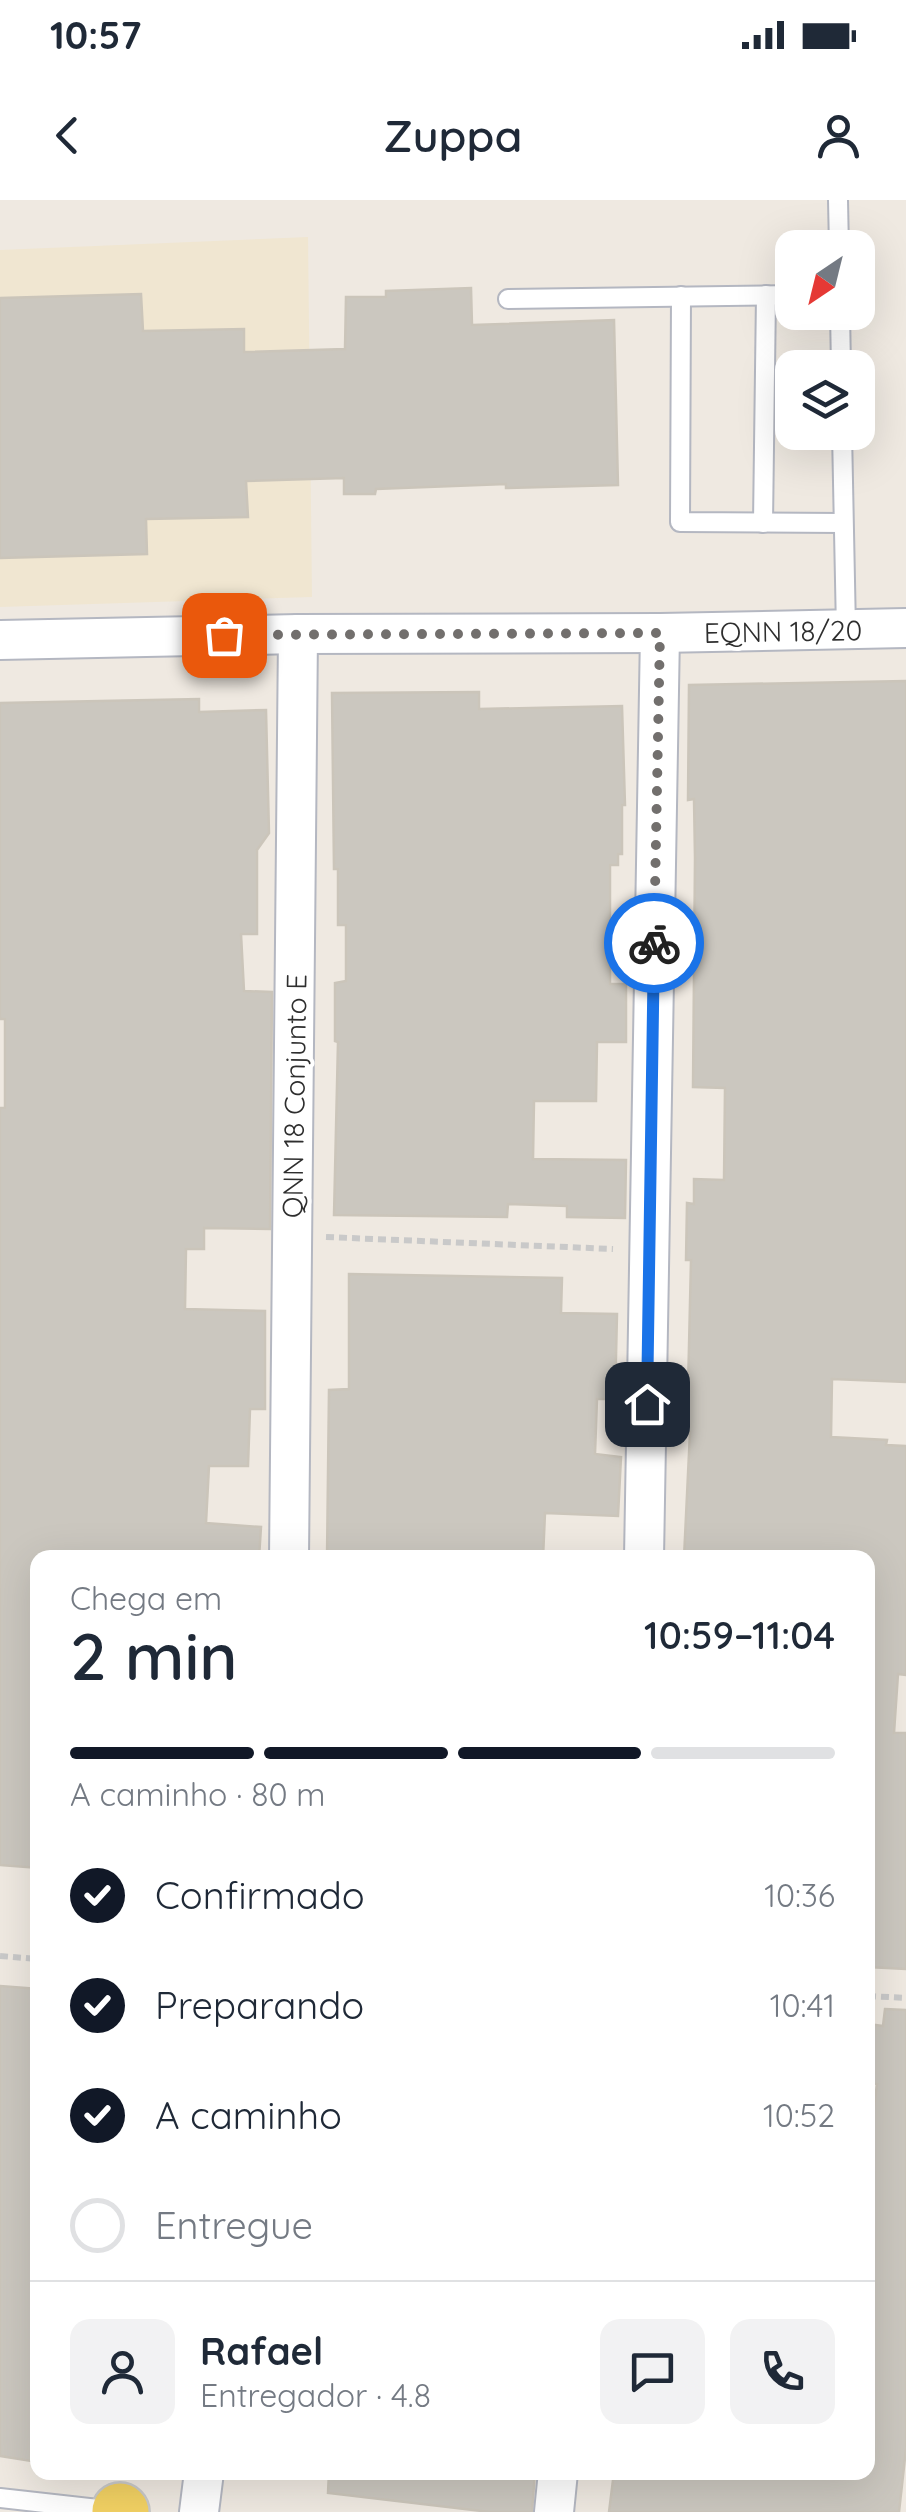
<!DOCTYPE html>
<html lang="pt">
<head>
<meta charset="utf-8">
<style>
	body { margin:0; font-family:Quicksand,sans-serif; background:#f2f2f3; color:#1f2937; height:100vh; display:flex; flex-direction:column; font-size:38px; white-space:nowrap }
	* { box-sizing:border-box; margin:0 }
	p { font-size:32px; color:#747a83 }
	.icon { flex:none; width:55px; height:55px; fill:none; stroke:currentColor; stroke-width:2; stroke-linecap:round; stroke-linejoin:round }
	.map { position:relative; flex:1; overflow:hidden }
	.panel { position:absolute; left:30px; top:1350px; width:845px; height:930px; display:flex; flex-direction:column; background:#fff; border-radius:20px; box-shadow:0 10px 40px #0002 }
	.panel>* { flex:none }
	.needle { width:65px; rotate:215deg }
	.controls { position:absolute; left:775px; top:30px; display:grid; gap:20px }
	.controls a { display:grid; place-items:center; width:100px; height:100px; border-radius:20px; background:#fff; box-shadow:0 10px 40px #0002; font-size:50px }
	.pin { position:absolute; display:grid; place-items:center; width:85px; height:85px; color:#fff; margin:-42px; border-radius:20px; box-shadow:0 5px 15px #0006 }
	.courier { position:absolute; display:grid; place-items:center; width:100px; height:100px; margin:-50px; border:8px solid #1a73e8; border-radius:50%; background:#fff; color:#222; box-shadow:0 2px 12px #0007 }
	.overview em { font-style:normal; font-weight:600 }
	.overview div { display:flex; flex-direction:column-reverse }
	.overview { display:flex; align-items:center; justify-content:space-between; height:170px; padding:0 40px }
	h1 { font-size:65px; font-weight:600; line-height:75px }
	.bar { display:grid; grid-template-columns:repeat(4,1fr); gap:15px 10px; align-content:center; height:120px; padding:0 40px }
	.bar i { height:12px; border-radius:8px; background:#e0e1e3 }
	.bar .active { background:#111827 }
	.bar p { grid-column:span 4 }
	.line { display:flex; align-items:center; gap:25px; padding:0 40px; border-top:2px solid #e0e1e3 }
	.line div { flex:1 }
	.round { display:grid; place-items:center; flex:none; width:105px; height:105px; border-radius:20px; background:#f2f2f3 }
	ol { padding:0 40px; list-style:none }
	li { display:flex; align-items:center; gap:30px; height:110px }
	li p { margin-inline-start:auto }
	li .icon { padding:10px; border-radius:50%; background:#111827; color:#fff; stroke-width:4 }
	li:last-child { color:#747a83 }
	li i { width:55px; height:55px; border:5px solid #e0e1e3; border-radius:50% }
	.status { display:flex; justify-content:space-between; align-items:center; height:70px; padding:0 50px; background:#fff; direction:ltr }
	.status svg { height:28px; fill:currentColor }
	header { display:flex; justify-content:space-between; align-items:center; height:130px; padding:0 40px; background:#fff; font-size:45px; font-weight:600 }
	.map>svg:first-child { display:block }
</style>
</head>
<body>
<div class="status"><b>10:57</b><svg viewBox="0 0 49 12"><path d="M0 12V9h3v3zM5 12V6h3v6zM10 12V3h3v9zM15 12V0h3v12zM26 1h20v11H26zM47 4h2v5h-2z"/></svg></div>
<header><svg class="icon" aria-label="back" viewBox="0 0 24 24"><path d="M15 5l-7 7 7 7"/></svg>Zuppa<svg class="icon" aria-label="person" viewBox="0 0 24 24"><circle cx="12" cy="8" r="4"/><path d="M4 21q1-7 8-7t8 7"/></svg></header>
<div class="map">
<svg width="906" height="2312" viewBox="0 0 906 2312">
	<rect width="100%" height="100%" fill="#efe9e1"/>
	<!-- education -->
	<polygon fill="#f0e6d1" points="308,37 312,397 0,407 0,50"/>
	<!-- building -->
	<g fill="#cbc7bf" stroke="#cbc5ba" stroke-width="2.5">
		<polygon points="471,88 472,125 614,120 618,285 506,288 506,284 376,289 375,294 344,294 344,278 246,281 248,317 146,319 147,354 0,358 0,98 141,94 143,131 244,129 244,152 345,149 346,97 386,97 386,91"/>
		<polygon points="906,481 906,1182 832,1179 831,1237 887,1240 886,1245 906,1246 906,1475 898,1474 894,1533 906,1533 906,1769 868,1767 868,1358 684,1358 690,1232 687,1232 691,1060 686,1060 687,1003 694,1004 694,979 724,980 725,888 693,887 695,658 694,599 688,600 689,485"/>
		<polygon points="479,492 479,509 622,506 625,605 622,605 622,654 618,654 618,665 610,665 610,784 626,784 626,842 597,842 596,901 534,901 533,959 626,960 625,1018 567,1017 567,1006 508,1004 507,1017 334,1015 338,842 335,841 335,783 346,781 346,725 338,725 338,669 334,669 332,493"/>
		<polygon points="199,499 199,512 266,510 269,633 257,650 257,734 241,734 244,791 272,792 270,1029 204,1028 204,1049 186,1049 185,1109 265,1111 265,1209 250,1209 248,1266 209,1266 206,1323 261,1327 259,1358 38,1358 35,1470 35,1492 38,1492 38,1668 0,1665 0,908 5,908 5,819 0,819 0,503"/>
		<polygon points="349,1074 562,1078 561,1113 617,1114 615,1199 597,1199 595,1254 621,1257 618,1316 545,1313 543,1358 327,1358 329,1190 349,1189"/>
		<polygon points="0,1786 38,1789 38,2262 0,2256"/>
		<polygon points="885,1809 906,1810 906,2249 899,2312 609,2312 614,2272 868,2272 868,1952 877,1884 868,1883 868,1824 883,1826"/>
		<polygon points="329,2272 535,2272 532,2312 490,2312 328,2293"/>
	</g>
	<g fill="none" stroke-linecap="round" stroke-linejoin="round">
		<defs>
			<g id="lane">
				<polyline points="838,0 839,48"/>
				<polyline points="681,96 680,322 843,323"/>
				<polyline points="508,99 792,95"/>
				<polyline points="840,112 841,168"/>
				<polyline points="842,232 846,430"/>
				<polyline points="763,323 766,95"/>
				<polyline points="0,2298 116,2311"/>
			</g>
			<g id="street">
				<polyline points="0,440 298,434 660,433 906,428"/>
				<polyline points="289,1358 298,434"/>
				<polyline points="644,1358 660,433"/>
				<polyline points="199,2312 204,2272"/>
				<polyline points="554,2312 558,2272"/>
			</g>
			<polyline id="primary" points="120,2311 121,2312"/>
		</defs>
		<!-- lane casing -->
		<use href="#lane" stroke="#b4b7c1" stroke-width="22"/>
		<!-- street casing -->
		<use href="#street" stroke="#b4b7c1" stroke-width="42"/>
		<!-- primary casing -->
		<use href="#primary" stroke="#c9c9c9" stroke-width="60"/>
		<!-- path -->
		<g stroke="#c9c9c9" stroke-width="6" stroke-dasharray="8 5" stroke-linecap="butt">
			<polyline points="326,1037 613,1049"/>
			<polyline points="0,1756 38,1759"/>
			<polyline points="868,1796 906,1798"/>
		</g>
		<!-- lane -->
		<use href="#lane" stroke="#fff" stroke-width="18"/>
		<!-- street -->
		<use href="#street" stroke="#fff" stroke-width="38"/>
		<!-- primary -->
		<use href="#primary" stroke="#f2d163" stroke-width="55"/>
	</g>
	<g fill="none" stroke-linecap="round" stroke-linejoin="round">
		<!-- done -->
		<polyline stroke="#726f6d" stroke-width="10" stroke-dasharray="0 18" points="224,435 660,433 654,743"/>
		<!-- route -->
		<polyline stroke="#1a73e8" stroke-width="12" points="647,1204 654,743"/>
	</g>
	<g text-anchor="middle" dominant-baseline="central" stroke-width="8" stroke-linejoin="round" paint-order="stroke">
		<!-- street labels -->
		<g font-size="28" fill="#2e2e2e" stroke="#fff">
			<text transform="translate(783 431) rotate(-1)">EQNN 18/20</text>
			<text transform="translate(294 896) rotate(-89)">QNN 18 Conjunto E</text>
		</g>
	</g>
</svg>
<div class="controls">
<a><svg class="needle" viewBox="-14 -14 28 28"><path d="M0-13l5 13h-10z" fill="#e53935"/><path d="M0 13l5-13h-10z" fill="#747a83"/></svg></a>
<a><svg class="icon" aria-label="layers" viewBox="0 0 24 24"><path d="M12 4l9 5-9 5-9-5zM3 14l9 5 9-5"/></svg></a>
</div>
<div class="pin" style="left:224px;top:435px;background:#ea580c"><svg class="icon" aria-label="bag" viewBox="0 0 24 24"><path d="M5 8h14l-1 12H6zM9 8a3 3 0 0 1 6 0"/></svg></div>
<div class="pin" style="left:647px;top:1204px;background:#1f2937"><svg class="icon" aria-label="home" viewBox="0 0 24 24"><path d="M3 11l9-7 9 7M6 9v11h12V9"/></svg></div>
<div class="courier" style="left:654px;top:743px"><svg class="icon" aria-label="bike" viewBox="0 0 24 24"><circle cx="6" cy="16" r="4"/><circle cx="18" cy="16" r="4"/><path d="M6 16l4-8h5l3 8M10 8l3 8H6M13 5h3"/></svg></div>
<section class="panel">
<div class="overview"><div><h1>2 min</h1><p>Chega em</p></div><em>10:59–11:04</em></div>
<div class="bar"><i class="active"></i><i class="active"></i><i class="active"></i><i></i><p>A caminho · 80 m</p></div>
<ol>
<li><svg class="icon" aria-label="check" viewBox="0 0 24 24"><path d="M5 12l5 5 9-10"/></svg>Confirmado<p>10:36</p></li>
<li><svg class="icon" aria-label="check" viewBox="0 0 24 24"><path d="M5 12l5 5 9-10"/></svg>Preparando<p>10:41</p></li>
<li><svg class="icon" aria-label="check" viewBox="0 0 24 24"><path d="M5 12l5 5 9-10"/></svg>A caminho<p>10:52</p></li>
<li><i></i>Entregue</li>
</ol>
<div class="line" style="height:180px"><a class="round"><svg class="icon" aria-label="person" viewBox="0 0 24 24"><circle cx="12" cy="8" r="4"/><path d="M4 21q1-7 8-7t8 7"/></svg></a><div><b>Rafael</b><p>Entregador · 4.8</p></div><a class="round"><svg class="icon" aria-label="chat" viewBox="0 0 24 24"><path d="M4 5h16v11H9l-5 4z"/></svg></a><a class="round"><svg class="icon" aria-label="phone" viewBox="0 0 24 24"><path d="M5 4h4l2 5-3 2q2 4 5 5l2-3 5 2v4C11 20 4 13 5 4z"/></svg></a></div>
</section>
</div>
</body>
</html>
